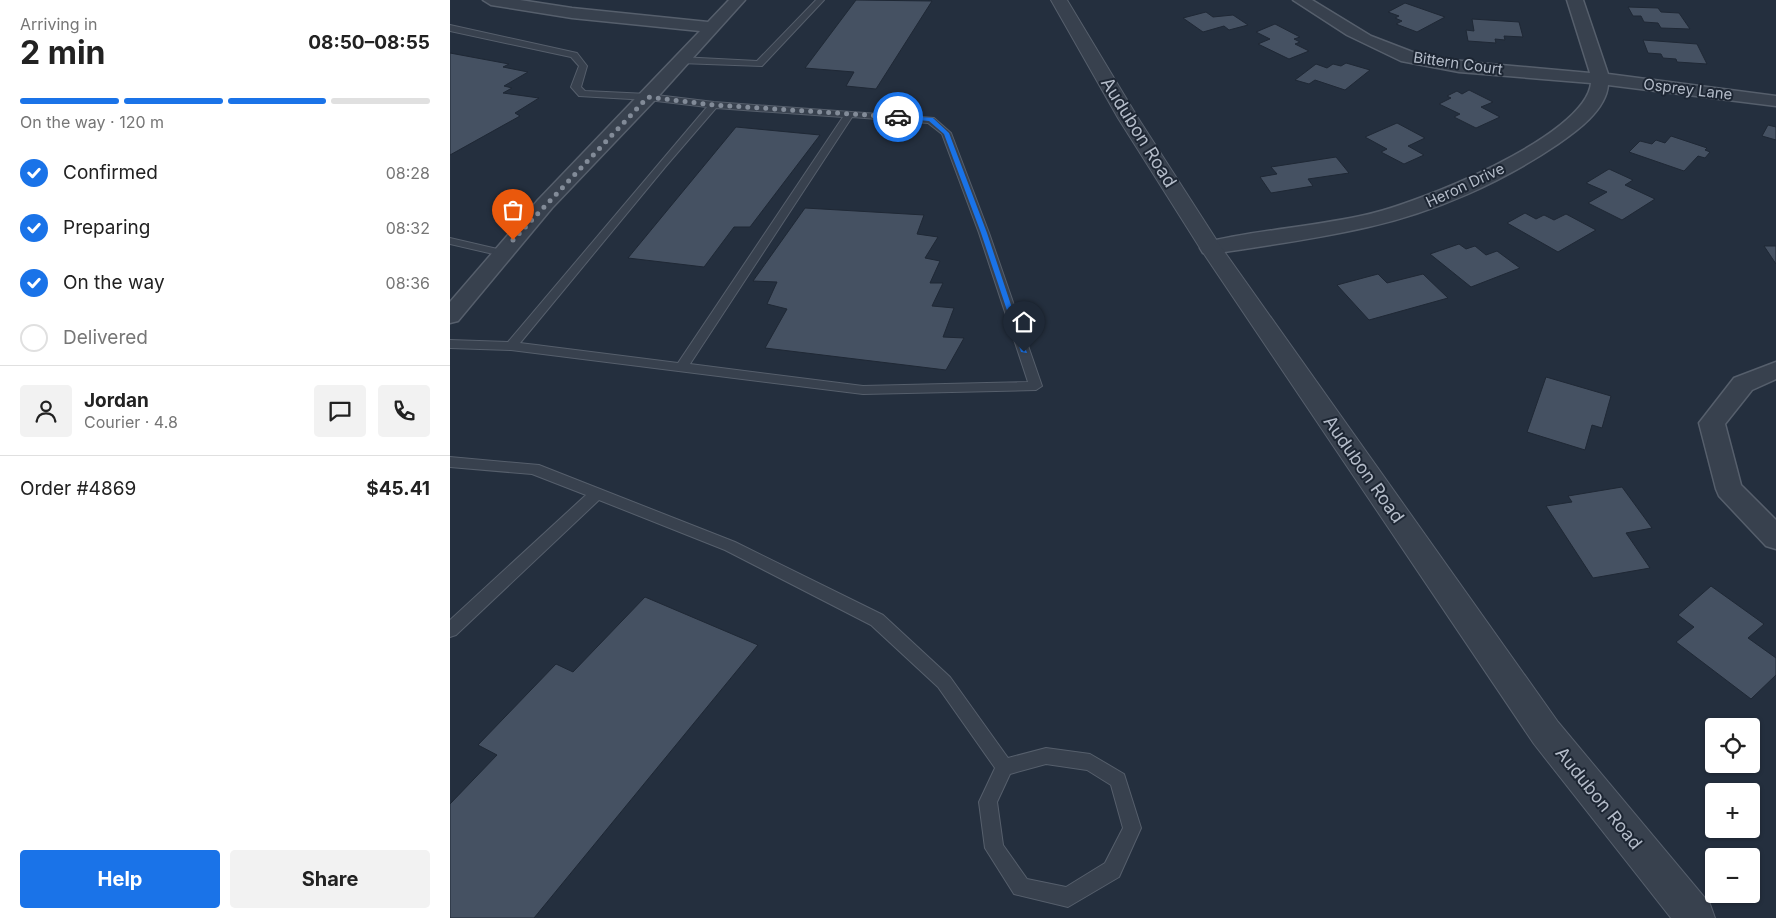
<!DOCTYPE html>
<html lang="en">
<head>
<meta charset="utf-8">
<style>
	body { margin:0; font-family:Inter,sans-serif; background:#f2f2f2; color:#222; height:100vh; display:flex; flex-direction:column; font-size:19px; white-space:nowrap }
	* { box-sizing:border-box; margin:0 }
	p { font-size:16px; color:#767676 }
	.icon { flex:none; width:28px; height:28px; fill:none; stroke:currentColor; stroke-width:2; stroke-linecap:round; stroke-linejoin:round }
	.map { position:relative; flex:1; overflow:hidden }
	.details { display:flex; flex-direction:column; background:#fff; width:450px }
	.details>* { flex:none }
	.fabs { position:absolute; left:1255px; top:718px; display:grid; gap:10px }
	.fabs a { display:grid; place-items:center; width:55px; height:55px; border-radius:5px; background:#fff; box-shadow:0 1px 4px #0004; font-size:25px }
	.pin { position:absolute; display:grid; place-items:center; width:42px; height:42px; color:#fff; margin:-51px -21px; border-radius:50% 50% 50% 0; rotate:-45deg; box-shadow:0 0 5px #0007 }
	.pin .icon { rotate:45deg }
	.courier { position:absolute; display:grid; place-items:center; width:50px; height:50px; margin:-25px; border:4px solid #1a73e8; border-radius:50%; background:#fff; color:#222; box-shadow:0 1px 6px #0007 }
	.overview em { font-style:normal; font-weight:700 }
	.overview div { display:flex; flex-direction:column-reverse }
	.overview { display:flex; align-items:center; justify-content:space-between; height:85px; padding:0 20px }
	h1 { font-size:32px; font-weight:700; line-height:38px }
	.bar { display:grid; grid-template-columns:repeat(4,1fr); gap:8px 5px; align-content:center; height:60px; padding:0 20px }
	.bar i { height:6px; border-radius:4px; background:#e0e0e0 }
	.bar .current { background:#1a73e8 }
	.bar p { grid-column:span 4 }
	.line { display:flex; align-items:center; gap:12px; padding:0 20px; border-top:1px solid #e0e0e0 }
	.line div { flex:1 }
	.round { display:grid; place-items:center; flex:none; width:52px; height:52px; border-radius:5px; background:#f2f2f2 }
	ol { padding:0 20px; list-style:none }
	li { display:flex; align-items:center; gap:15px; height:55px }
	li p { margin-inline-start:auto }
	li .icon { padding:5px; border-radius:50%; background:#1a73e8; color:#fff; stroke-width:4 }
	li:last-child { color:#767676 }
	li i { width:28px; height:28px; border:2px solid #e0e0e0; border-radius:50% }
	.button { display:flex; gap:10px; margin-top:auto; padding:10px 20px }
	.button a { flex:1; height:58px; border-radius:5px; background:#1a73e8; color:#fff; font-size:20px; font-weight:700; line-height:58px; text-align:center }
	.button a+a { background:#f2f2f2; color:#222 }
	main { display:flex; flex:1; min-height:0 }
	.map>svg:first-child { display:block }
</style>
</head>
<body>
<main>
<section class="details">
<div class="overview"><div><h1>2 min</h1><p>Arriving in</p></div><em>08:50–08:55</em></div>
<div class="bar"><i class="current"></i><i class="current"></i><i class="current"></i><i></i><p>On the way · 120 m</p></div>
<ol>
<li><svg class="icon" aria-label="check" viewBox="0 0 24 24"><path d="M5 12l5 5 9-10"/></svg>Confirmed<p>08:28</p></li>
<li><svg class="icon" aria-label="check" viewBox="0 0 24 24"><path d="M5 12l5 5 9-10"/></svg>Preparing<p>08:32</p></li>
<li><svg class="icon" aria-label="check" viewBox="0 0 24 24"><path d="M5 12l5 5 9-10"/></svg>On the way<p>08:36</p></li>
<li><i></i>Delivered</li>
</ol>
<div class="line" style="height:90px"><a class="round"><svg class="icon" aria-label="person" viewBox="0 0 24 24"><circle cx="12" cy="8" r="4"/><path d="M4 21q1-7 8-7t8 7"/></svg></a><div><b>Jordan</b><p>Courier · 4.8</p></div><a class="round"><svg class="icon" aria-label="chat" viewBox="0 0 24 24"><path d="M4 5h16v11H9l-5 4z"/></svg></a><a class="round"><svg class="icon" aria-label="phone" viewBox="0 0 24 24"><path d="M5 4h4l2 5-3 2q2 4 5 5l2-3 5 2v4C11 20 4 13 5 4z"/></svg></a></div>
<div class="line" style="height:65px"><div>Order #4869</div><b>$45.41</b></div>
<div class="button"><a>Help</a><a>Share</a></div>
</section>
<div class="map">
<svg width="1326" height="918" viewBox="0 0 1326 918">
	<rect width="100%" height="100%" fill="#242f3e"/>
	<!-- building -->
	<g fill="#455162" stroke="#1f2835">
		<polygon points="406,0 482,1 426,89 396,86 404,72 355,68"/>
		<polygon points="955,3 995,17 967,32 946,24 952,21 945,18 949,16 938,12"/>
		<polygon points="1178,7 1208,8 1211,12 1229,13 1240,29 1211,28 1208,23 1194,22 1191,16 1183,16"/>
		<polygon points="756,12 763,17 783,15 798,25 779,30 774,26 753,32 733,18"/>
		<polygon points="1022,19 1069,22 1073,37 1054,36 1055,40 1045,39 1046,43 1018,41 1016,30 1024,31"/>
		<polygon points="825,24 850,37 844,39 850,42 845,44 859,51 839,59 808,44 820,39 806,32"/>
		<polygon points="1193,40 1247,44 1257,64 1227,62 1226,59 1213,58 1211,54 1198,53"/>
		<polygon points="0,53 59,64 53,67 78,72 54,86 62,88 53,93 89,98 65,113 70,116 0,155"/>
		<polygon points="896,63 920,70 895,90 865,80 859,84 845,80 866,64 877,68 883,64 891,66"/>
		<polygon points="1019,90 1043,102 1031,107 1050,117 1026,128 1004,117 1010,114 989,104 1001,98 997,96 1007,91 1012,94"/>
		<polygon points="947,123 975,138 958,146 974,155 954,164 931,152 937,149 915,137"/>
		<polygon points="1318,125 1326,127 1326,140 1312,136"/>
		<polygon points="286,127 370,135 300,227 284,227 254,267 178,258"/>
		<polygon points="1221,136 1257,148 1255,150 1260,152 1255,158 1248,156 1234,171 1179,152 1190,141 1202,144 1206,140 1215,143"/>
		<polygon points="886,157 899,173 858,179 863,186 821,193 810,177 827,174 821,167"/>
		<polygon points="1159,169 1183,180 1175,185 1205,199 1172,220 1138,203 1157,192 1136,183"/>
		<polygon points="355,208 474,215 467,234 488,237 475,258 490,261 480,283 493,283 482,306 504,308 493,337 514,338 496,370 315,348 337,309 317,304 327,282 303,281"/>
		<polygon points="1075,213 1086,219 1094,215 1104,220 1116,214 1146,230 1108,252 1057,223"/>
		<polygon points="1009,244 1016,249 1025,246 1036,255 1047,251 1070,268 1021,287 980,254"/>
		<polygon points="1314,246 1326,246 1326,264"/>
		<polygon points="928,274 937,283 973,274 998,298 919,320 887,285"/>
		<polygon points="1096,377 1161,396 1152,428 1142,425 1135,450 1077,432"/>
		<polygon points="1172,487 1202,528 1176,533 1200,568 1143,578 1096,506 1122,502 1118,496"/>
		<polygon points="1261,586 1314,624 1298,638 1326,658 1326,675 1301,699 1226,642 1244,627 1228,615"/>
		<polygon points="195,597 308,645 84,918 0,918 0,804 47,755 28,745 106,664 123,672"/>
	</g>
	<g fill="none" stroke-linecap="round" stroke-linejoin="round">
		<defs>
			<g id="service">
				<polygon points="366,0 374,0 312,66 230,63 226,60 230,57 307,61"/>
				<path d="M0,25L127,53L137,66L131,87L135,91L198,94L264,102L484,118L501,133L539,233L592,386L586,390L413,394L61,350L0,348V340L58,342L257,107L198,100L129,96L121,87L129,66L121,57L0,31ZM266,108L393,117L228,363L70,343L216,166ZM402,117L478,123L492,134L529,233L578,382L413,386L240,364Z"/>
				<polygon points="0,238 56,251 58,253 52,256 0,244"/>
				<path d="M0,457L89,465L285,542L433,615L500,677L558,758L596,748L640,754L674,774L691,828L669,877L618,907L564,894L535,848L529,802L545,768L488,687L421,625L275,550L149,500L6,635L0,637V620L136,495L82,474L0,467ZM596,764L637,770L661,785L673,828L655,863L616,887L577,879L553,845L547,802L560,774Z"/>
			</g>
			<g id="minor">
				<polygon points="33,0 70,0 122,8 258,22 279,0 295,0 204,101 102,208 8,321 0,323 0,302 88,200 250,31 122,18 41,5"/>
				<path d="M843,0H862L921,36L973,56L1028,63L1140,73L1117,0H1133L1158,74L1326,96V106L1158,85C1156,110 1127,131 1108,144C1052,182 985,212 918,227C866,239 813,246 761,254L753,253L750,248L753,243C806,230 862,227 915,215C964,205 1136,137 1141,83L1009,72L951,61L897,35Z"/>
				<polygon points="1326,362 1326,379 1302,390 1275,424 1291,485 1326,520 1326,549 1316,546 1269,496 1266,489 1249,423 1284,378"/>
			</g>
			<polygon id="tertiary" points="601,0 617,0 688,118 771,247 1108,722 1260,904 1265,918 1221,918 1084,744 750,248 668,118"/>
		</defs>
		<!-- service casing -->
		<use href="#service" stroke="#565f6c" stroke-width="2"/>
		<!-- minor casing -->
		<use href="#minor" stroke="#565f6c" stroke-width="3"/>
		<!-- tertiary casing -->
		<use href="#tertiary" stroke="#565f6c" stroke-width="2"/>
		<!-- service -->
		<use href="#service" fill="#38414e" fill-rule="evenodd"/>
		<!-- minor -->
		<use href="#minor" fill="#38414e" fill-rule="evenodd"/>
		<!-- tertiary -->
		<use href="#tertiary" fill="#38414e" fill-rule="evenodd"/>
	</g>
	<!-- route -->
	<polygon fill="#1a73e8" points="448,115 483,118 499,133 537,233 577,353 571,352 531,233 494,134 479,121 446,118"/>
	<g fill="none" stroke-linecap="round" stroke-linejoin="round">
		<!-- done -->
		<polyline stroke="#828b98" stroke-width="5" stroke-dasharray="0 9" points="63,240 198,97 264,105 448,117"/>
	</g>
	<g text-anchor="middle" dominant-baseline="central" stroke-width="4" stroke-linejoin="round" paint-order="stroke">
		<!-- far-street labels -->
		<g font-size="15" fill="#b4bcc9" stroke="#1d2633">
			<text transform="translate(1008 63) rotate(8)">Bittern Court</text>
			<text transform="translate(1238 89) rotate(7)">Osprey Lane</text>
			<text transform="translate(1015 185) rotate(-25)">Heron Drive</text>
		</g>
		<!-- street labels -->
		<g font-size="18" fill="#b4bcc9" stroke="#1d2633">
			<text transform="translate(689 132) rotate(58)">Audubon Road</text>
			<text transform="translate(914 469) rotate(55)">Audubon Road</text>
			<text transform="translate(1149 798) rotate(51)">Audubon Road</text>
		</g>
	</g>
</svg>
<div class="fabs">
<a><svg class="icon" aria-label="locate" viewBox="0 0 24 24"><circle cx="12" cy="12" r="6"/><path d="M12 2v4M12 18v4M2 12h4M18 12h4"/></svg></a>
<a>+</a>
<a>−</a>
</div>
<div class="pin" style="left:63px;top:240px;background:#ea580c"><svg class="icon" aria-label="bag" viewBox="0 0 24 24"><path d="M5 8h14l-1 12H6zM9 8a3 3 0 0 1 6 0"/></svg></div>
<div class="pin" style="left:574px;top:352px;background:#1f2937"><svg class="icon" aria-label="home" viewBox="0 0 24 24"><path d="M3 11l9-7 9 7M6 9v11h12V9"/></svg></div>
<div class="courier" style="left:448px;top:117px"><svg class="icon" aria-label="car" viewBox="0 0 24 24"><path d="M5 17H2v-5l4-1 3-4h7l3 4 3 1v5h-3M9 17h6M6 11h13"/><circle cx="7" cy="17" r="2"/><circle cx="17" cy="17" r="2"/></svg></div>
</div>
</main>
</body>
</html>
